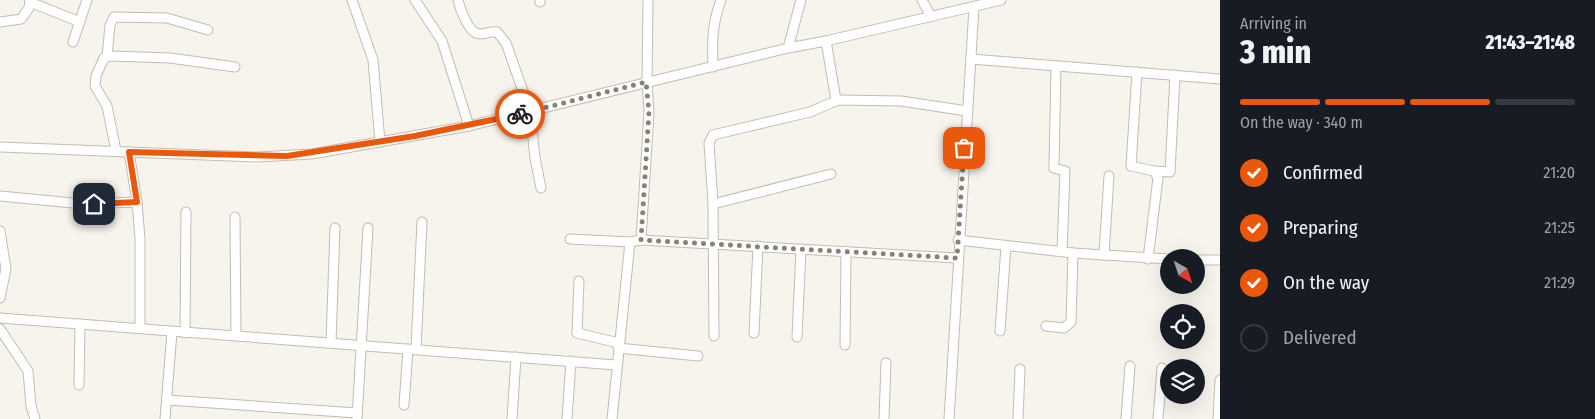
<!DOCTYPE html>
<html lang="en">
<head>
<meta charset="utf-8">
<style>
	body { margin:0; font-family:"Fira Sans Condensed",sans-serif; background:#242831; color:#f1f3f6; height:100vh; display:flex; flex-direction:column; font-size:19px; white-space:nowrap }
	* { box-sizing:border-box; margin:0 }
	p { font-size:16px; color:#9ea1a6 }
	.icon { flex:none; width:28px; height:28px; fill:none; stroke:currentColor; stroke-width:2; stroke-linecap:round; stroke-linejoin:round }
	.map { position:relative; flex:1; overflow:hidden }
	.sheet { display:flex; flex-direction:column; background:#171b24; width:375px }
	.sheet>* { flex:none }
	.needle { width:32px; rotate:141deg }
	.controls { position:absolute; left:1160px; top:249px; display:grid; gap:10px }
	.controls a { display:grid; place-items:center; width:45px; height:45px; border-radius:50%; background:#171b24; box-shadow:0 5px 20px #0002; font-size:25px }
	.pin { position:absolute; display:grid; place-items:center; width:42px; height:42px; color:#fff; margin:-21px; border-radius:10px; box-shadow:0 2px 8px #0006 }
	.courier { position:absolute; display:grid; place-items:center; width:50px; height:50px; margin:-25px; border:4px solid #ea580c; border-radius:50%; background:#fff; color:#222; box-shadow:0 1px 6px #0007 }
	.headline em { font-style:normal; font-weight:800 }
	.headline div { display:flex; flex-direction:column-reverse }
	.headline { display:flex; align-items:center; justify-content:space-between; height:85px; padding:0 20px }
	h1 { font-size:32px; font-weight:800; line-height:38px }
	.bar { display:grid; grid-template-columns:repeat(4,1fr); gap:8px 5px; align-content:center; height:60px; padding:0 20px }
	.bar i { height:6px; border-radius:4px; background:#363941 }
	.bar .on { background:#ea580c }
	.bar p { grid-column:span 4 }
	ol { padding:0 20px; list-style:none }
	li { display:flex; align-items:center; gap:15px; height:55px }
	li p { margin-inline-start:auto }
	li .icon { padding:5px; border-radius:50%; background:#ea580c; color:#fff; stroke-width:4 }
	li:last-child { color:#9ea1a6 }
	li i { width:28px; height:28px; border:2px solid #363941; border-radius:50% }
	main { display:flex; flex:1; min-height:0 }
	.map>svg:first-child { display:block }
</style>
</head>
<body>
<main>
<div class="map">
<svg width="1220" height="419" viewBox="0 0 1220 419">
	<rect width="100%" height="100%" fill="#f6f4ec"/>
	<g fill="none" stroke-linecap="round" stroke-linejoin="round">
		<defs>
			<g id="minor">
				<polyline points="352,0 373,60 380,142"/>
				<polyline points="415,0 442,41 469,126"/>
				<path d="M458,0C460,9 469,34 480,34C486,34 491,31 497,32L506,43L530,111L535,158L541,188"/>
				<polyline points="540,0 540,2"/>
				<polyline points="922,0 931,17"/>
				<polyline points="30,2 80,22"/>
				<polyline points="0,22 21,19 29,8 30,0"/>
				<polyline points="826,41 836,100"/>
				<polyline points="73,42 87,0"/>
				<polyline points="788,48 801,0"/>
				<polyline points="107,57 110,25 114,17 167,18 208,30"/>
				<polyline points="971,59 1220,79"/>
				<polyline points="1056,66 1054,168 1065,171 1062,251"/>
				<path d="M713,67C712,43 712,23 721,0"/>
				<polyline points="1137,72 1131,166 1154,171 1158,178 1148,259"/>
				<polyline points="0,147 257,157 312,154 469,126 788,48 826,41 1001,0"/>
				<polyline points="116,151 107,106 95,86 96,76 104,58 110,56 170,58 235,67"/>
				<polyline points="129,152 137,202"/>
				<polyline points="1154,171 1170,172 1175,75"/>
				<polyline points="0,196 83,204 137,202 140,239 140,328"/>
				<polyline points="713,204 831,174"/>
				<polyline points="235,217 236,336"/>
				<polyline points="0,231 6,269 0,298"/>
				<polyline points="570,239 630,242"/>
				<polyline points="641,240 957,258"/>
				<polyline points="958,240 1073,253 1169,259"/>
				<polyline points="1104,255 1109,176"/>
				<polyline points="1196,260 1220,260"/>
				<polyline points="579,281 577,333 619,343"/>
				<polyline points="0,318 616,365"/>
				<polyline points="1046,326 1064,328 1071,322 1073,253"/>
				<polyline points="0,329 28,371 31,406 35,419"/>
				<polyline points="1000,331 1006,246"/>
				<polyline points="185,333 186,212"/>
				<polyline points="754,333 758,246"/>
				<polyline points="714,336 713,204 709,143 713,135 810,112 838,100 901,101 967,111"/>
				<polyline points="797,337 801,249"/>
				<polyline points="331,342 335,228"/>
				<polyline points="845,345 846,251"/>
				<polyline points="618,348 698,356"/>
				<polyline points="416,349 422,222"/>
				<polyline points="79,385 80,324"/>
				<polyline points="167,400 357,413"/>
				<polyline points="404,405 408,349"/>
				<polyline points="165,419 172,332"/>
				<polyline points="357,419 368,228"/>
				<polyline points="512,419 516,357"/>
				<polyline points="567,419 571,361"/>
				<polyline points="612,419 630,242 641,240 649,112 647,82 648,0"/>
				<polyline points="884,419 886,363"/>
				<polyline points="949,419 974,7"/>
				<polyline points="1018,419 1020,369"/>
				<polyline points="1126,419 1130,366"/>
				<polyline points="1158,419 1162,368"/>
				<polyline points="1218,419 1220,380"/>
			</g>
		</defs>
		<!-- minor casing -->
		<use href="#minor" stroke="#c2bdae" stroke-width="11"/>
		<!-- minor -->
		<use href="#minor" stroke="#fff" stroke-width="9"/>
	</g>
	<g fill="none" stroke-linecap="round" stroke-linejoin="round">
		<!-- done -->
		<polyline stroke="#868278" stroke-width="5" stroke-dasharray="0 9" points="520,114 646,82 649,112 641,240 957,258 964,148"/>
		<!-- route -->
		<polyline stroke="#ea580c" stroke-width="6" points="94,204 137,202 129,152 287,156 415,136 520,114"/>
	</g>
</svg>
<div class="controls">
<a><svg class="needle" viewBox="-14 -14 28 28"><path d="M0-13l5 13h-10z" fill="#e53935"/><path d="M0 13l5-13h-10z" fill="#9ea1a6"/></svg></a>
<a><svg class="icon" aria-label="locate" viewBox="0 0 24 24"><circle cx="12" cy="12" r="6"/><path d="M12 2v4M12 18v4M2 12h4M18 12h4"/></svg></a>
<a><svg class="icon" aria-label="layers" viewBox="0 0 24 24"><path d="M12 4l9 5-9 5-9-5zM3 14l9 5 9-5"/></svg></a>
</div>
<div class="pin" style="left:964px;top:148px;background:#ea580c"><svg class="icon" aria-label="bag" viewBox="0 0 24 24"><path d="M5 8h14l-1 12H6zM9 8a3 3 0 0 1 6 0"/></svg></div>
<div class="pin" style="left:94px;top:204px;background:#1f2937"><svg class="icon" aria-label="home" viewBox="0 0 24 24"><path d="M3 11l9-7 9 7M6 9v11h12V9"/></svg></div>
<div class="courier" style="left:520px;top:114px"><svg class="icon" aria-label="bike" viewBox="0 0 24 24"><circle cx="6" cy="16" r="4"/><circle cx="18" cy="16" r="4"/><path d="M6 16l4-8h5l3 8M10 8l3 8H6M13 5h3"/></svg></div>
</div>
<section class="sheet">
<div class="headline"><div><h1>3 min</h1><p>Arriving in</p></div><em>21:43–21:48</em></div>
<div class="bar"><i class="on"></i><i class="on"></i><i class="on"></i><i></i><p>On the way · 340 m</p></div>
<ol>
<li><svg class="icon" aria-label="check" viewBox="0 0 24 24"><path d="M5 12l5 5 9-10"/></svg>Confirmed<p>21:20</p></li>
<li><svg class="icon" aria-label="check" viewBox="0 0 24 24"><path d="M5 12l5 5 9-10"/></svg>Preparing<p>21:25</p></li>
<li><svg class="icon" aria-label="check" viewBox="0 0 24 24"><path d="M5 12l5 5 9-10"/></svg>On the way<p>21:29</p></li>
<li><i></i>Delivered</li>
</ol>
</section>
</main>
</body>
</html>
